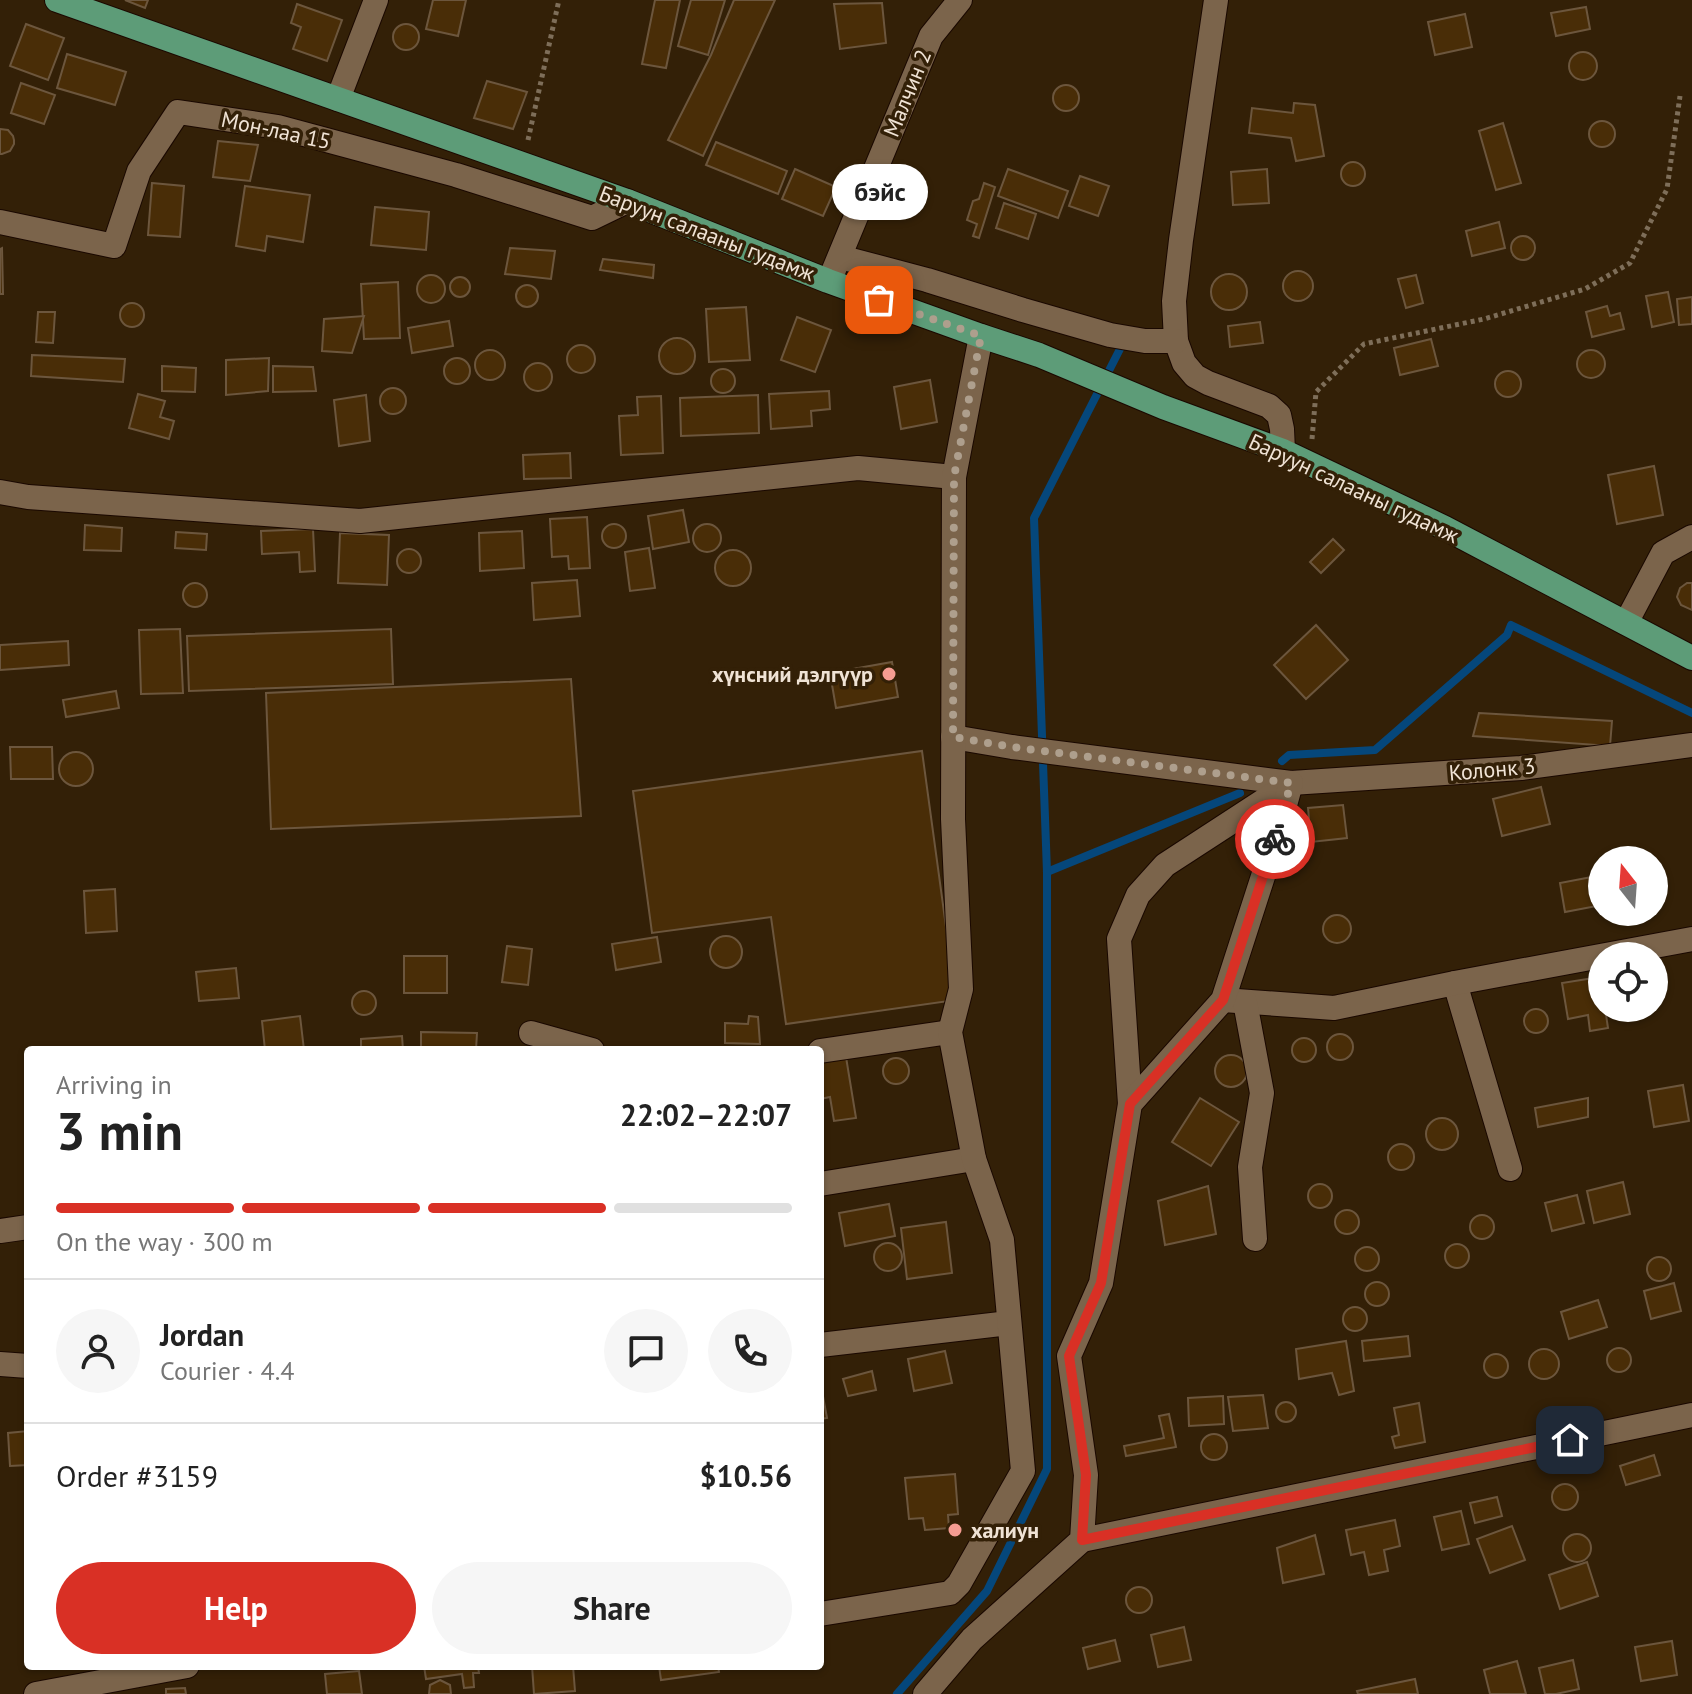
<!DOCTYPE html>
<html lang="en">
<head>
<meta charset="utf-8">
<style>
	body { margin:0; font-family:"PT Sans",sans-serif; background:#f6f6f6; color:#222; height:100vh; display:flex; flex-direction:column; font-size:30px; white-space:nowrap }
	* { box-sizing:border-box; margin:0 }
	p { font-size:26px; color:#767676 }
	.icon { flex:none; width:44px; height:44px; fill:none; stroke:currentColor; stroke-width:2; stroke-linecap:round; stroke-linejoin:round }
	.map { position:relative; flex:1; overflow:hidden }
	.drawer { position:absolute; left:24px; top:1046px; width:800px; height:624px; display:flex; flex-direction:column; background:#fff; border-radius:8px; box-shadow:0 2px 6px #0004 }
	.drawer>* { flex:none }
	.needle { width:52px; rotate:343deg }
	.buttons { position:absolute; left:1588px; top:846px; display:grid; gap:16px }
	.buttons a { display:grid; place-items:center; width:80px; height:80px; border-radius:50%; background:#fff; box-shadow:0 2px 6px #0004; font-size:40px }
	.pin { position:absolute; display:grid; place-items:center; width:68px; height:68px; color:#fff; margin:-34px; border-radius:16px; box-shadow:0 4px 12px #0006 }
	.courier { position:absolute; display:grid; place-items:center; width:80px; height:80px; margin:-40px; border:6px solid #d93025; border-radius:50%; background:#fff; color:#222; box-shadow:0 2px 10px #0007 }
	.bubble { position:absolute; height:56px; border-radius:28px; background:#fff; box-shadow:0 2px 6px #0004; font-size:26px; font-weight:800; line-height:56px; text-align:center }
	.overview em { font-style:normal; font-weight:800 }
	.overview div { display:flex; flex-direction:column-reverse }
	.overview { display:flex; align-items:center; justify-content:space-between; height:136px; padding:0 32px }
	h1 { font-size:52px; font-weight:800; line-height:60px }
	.bar { display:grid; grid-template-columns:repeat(4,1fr); gap:12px 8px; align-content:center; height:96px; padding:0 32px }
	.bar i { height:10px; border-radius:6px; background:#e0e0e0 }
	.bar .active { background:#d93025 }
	.bar p { grid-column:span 4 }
	.line { display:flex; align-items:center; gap:20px; padding:0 32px; border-top:2px solid #e0e0e0 }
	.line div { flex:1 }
	.round { display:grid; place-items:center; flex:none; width:84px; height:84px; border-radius:42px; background:#f6f6f6 }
	.action { display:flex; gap:16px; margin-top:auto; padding:16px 32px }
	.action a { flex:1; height:92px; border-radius:48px; background:#d93025; color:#fff; font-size:32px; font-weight:800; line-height:92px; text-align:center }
	.action a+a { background:#f6f6f6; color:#222 }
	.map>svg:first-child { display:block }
</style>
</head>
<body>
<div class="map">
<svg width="1692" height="1694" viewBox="0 0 1692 1694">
	<rect width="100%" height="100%" fill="#332007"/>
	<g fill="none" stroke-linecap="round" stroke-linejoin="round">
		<!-- stream -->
		<g stroke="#05477b" stroke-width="8">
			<polyline points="1282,761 1289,755 1375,750 1507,635 1511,625 1692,713"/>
			<polyline points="1047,872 1240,793"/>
			<polyline points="897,1694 987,1591 1047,1469 1047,872 1034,518 1121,347"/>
		</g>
	</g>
	<!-- building -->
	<g fill="#492d07" stroke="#6c563d" stroke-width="2">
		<polygon points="125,0 148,0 145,8"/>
		<polygon points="433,0 466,0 458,36 426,29"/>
		<polygon points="655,0 680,0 666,68 642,64"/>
		<polygon points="691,0 725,0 708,55 678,46"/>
		<polygon points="734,0 775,0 703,156 668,140 711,55"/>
		<polygon points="882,3 886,43 840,49 834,4"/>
		<polygon points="297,4 342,20 327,61 293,49 301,27 291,23"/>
		<polygon points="1586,7 1590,29 1556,36 1551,13"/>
		<polygon points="1465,14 1472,47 1435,55 1428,22"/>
		<circle cx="406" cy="37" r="13"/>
		<polygon points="26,24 64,38 48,80 10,66"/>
		<circle cx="1583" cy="66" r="14"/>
		<polygon points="67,54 126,72 115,105 57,88"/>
		<polygon points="487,81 527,92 513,129 474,118"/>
		<polygon points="21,83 55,95 44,124 11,113"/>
		<circle cx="1066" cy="98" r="13"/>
		<polygon points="1294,103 1315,105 1324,156 1296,161 1291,138 1249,133 1252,108 1293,113"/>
		<circle cx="1602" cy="134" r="13"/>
		<polygon points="1503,123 1521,183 1496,190 1479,131"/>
		<polygon points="0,129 8,130 13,136 14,140 14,144 10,151 2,154 0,154"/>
		<polygon points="218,141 258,145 250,181 213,177"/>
		<polygon points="716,142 787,171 778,194 706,165"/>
		<circle cx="1353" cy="174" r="12"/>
		<polygon points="795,169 836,187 823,216 782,199"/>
		<polygon points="1008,169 1068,191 1058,218 998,196"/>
		<polygon points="1267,169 1269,203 1233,205 1231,172"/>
		<polygon points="1080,176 1109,186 1098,216 1069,206"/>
		<polygon points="152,183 184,186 180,237 148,235"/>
		<polygon points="984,183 995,187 979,238 973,236 977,224 967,220 973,201 979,199"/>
		<polygon points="245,186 310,195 303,242 267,236 265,251 236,246"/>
		<polygon points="1004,203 1036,214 1028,239 996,228"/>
		<polygon points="375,207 429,212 426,250 371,245"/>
		<polygon points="1499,222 1505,248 1472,256 1466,231"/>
		<circle cx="1523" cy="248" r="12"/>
		<polygon points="2,248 3,294 0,294 0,249"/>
		<polygon points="510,248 555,251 551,279 505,274"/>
		<polygon points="603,259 654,265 653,278 600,270"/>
		<circle cx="1298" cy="286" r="15"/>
		<circle cx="1229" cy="292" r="18"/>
		<polygon points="1416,275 1423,303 1406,308 1398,279"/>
		<circle cx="431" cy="289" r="14"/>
		<circle cx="460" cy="287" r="10"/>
		<polygon points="398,282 400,338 364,339 361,284"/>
		<circle cx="527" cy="296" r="11"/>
		<polygon points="1668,292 1674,322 1652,327 1646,296"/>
		<polygon points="1692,297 1692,324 1679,325 1677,299"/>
		<circle cx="132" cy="315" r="12"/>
		<polygon points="1607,306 1610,316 1620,313 1624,329 1592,337 1586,312"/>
		<polygon points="746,307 750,360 709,362 706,309"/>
		<polygon points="38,312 55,312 53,343 36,342"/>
		<polygon points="364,316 352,353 322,351 324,319"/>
		<polygon points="797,317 831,330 815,372 781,360"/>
		<polygon points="449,321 453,346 412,353 408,328"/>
		<polygon points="1260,322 1263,343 1230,347 1228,326"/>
		<circle cx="677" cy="356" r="18"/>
		<polygon points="1431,339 1438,366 1400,375 1394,348"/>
		<circle cx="581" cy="359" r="14"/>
		<circle cx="1591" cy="364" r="14"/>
		<circle cx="490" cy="365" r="15"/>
		<polygon points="32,355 125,359 123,382 31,376"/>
		<polygon points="269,358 268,391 226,395 226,360"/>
		<circle cx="457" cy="371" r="13"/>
		<circle cx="538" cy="377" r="14"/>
		<polygon points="162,366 196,368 195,392 162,391"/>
		<polygon points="273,366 313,367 316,391 273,392"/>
		<circle cx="723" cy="381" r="12"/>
		<circle cx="1508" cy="384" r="13"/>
		<polygon points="930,380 937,422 901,429 894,387"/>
		<circle cx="393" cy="401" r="13"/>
		<polygon points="829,391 830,409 811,411 812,426 771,429 769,394"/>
		<polygon points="138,394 165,401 160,417 174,421 169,439 129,428"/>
		<polygon points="366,395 370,441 339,446 334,400"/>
		<polygon points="758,395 759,433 681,436 680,398"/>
		<polygon points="661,396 663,453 621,455 619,416 638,415 637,397"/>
		<polygon points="570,453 571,478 524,479 523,455"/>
		<polygon points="1654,466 1663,515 1617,524 1608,475"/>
		<polygon points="683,510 689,542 653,549 648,516"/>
		<polygon points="587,517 590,568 569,569 568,556 552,557 550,519"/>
		<circle cx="707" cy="538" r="14"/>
		<circle cx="614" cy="536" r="12"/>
		<polygon points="85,525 122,528 121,551 84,550"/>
		<polygon points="313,529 315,571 300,572 299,552 262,554 261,531"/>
		<polygon points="522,531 524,568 480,571 479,533"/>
		<polygon points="176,532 207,534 206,550 175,548"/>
		<polygon points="340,533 389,535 387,585 338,583"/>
		<polygon points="1333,539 1344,550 1321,573 1310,562"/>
		<polygon points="649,548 655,588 630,591 625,552"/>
		<circle cx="409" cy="561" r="12"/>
		<circle cx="733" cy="568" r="18"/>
		<polygon points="577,580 580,616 534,620 532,583"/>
		<circle cx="195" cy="595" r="12"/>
		<polygon points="1687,583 1692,583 1692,610 1681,605 1677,597 1680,588"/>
		<polygon points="1316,625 1348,660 1306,699 1274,665"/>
		<polygon points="180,629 183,693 141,694 139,630"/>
		<polygon points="391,629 393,684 189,691 187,636"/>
		<polygon points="68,641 69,665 0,670 0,645"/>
		<polygon points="892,662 898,697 836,708 830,673"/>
		<polygon points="571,679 581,816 271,829 266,693"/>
		<polygon points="116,691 119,708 66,717 63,700"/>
		<polygon points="1479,713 1612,721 1610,746 1473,736"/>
		<polygon points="10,747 52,747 53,779 11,779"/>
		<polygon points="922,751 956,1000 786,1024 771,917 652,933 633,791"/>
		<circle cx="76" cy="769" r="17"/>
		<polygon points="1541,787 1550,824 1502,836 1493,799"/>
		<polygon points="1343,805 1347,838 1311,842 1308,808"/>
		<polygon points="1602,875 1602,905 1565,912 1560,883"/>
		<polygon points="115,889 117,931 86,933 84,891"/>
		<circle cx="1337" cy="929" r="14"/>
		<circle cx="726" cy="952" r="16"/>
		<polygon points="657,937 661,962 616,970 612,944"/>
		<polygon points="507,946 532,949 528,985 502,982"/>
		<rect x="404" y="956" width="43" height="37"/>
		<polygon points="236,968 239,998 199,1001 196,972"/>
		<polygon points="1600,977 1602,1008 1605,1008 1608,1028 1590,1031 1588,1015 1568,1019 1562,983"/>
		<circle cx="364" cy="1003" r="12"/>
		<circle cx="1536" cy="1021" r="12"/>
		<polygon points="300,1016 304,1050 265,1050 262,1021"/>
		<polygon points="749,1016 758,1017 760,1044 725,1043 725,1023 748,1024"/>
		<polygon points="421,1032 477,1033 476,1050 421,1050"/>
		<circle cx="1340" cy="1047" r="13"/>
		<polygon points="402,1036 403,1050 361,1050 361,1039"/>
		<circle cx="1304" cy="1050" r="12"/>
		<circle cx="1231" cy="1071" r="16"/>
		<polygon points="846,1057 856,1118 834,1121 830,1097 820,1099 820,1061"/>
		<circle cx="896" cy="1071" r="13"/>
		<polygon points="1683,1085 1689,1121 1654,1127 1648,1091"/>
		<polygon points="1200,1098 1239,1122 1211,1166 1172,1142"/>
		<polygon points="1588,1098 1588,1117 1538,1127 1535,1108"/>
		<circle cx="1442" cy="1134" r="16"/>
		<circle cx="1401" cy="1157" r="13"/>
		<polygon points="1623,1182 1630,1214 1594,1223 1587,1191"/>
		<circle cx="1320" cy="1196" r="12"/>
		<polygon points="1208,1186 1216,1234 1165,1245 1158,1201"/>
		<polygon points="1577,1195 1584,1223 1552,1231 1545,1203"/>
		<polygon points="889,1204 895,1236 845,1246 839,1213"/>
		<circle cx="1347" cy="1222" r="12"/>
		<circle cx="1482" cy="1227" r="12"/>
		<polygon points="946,1222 952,1273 907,1279 901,1228"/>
		<circle cx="888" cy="1257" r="14"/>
		<circle cx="1457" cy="1256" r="12"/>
		<circle cx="1367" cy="1259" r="12"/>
		<circle cx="1659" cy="1269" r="12"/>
		<circle cx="1377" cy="1294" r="12"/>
		<polygon points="1674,1283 1681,1311 1651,1319 1644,1291"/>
		<polygon points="1598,1300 1607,1327 1569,1339 1561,1312"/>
		<circle cx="1355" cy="1319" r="12"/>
		<polygon points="1408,1336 1410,1356 1364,1361 1362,1341"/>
		<polygon points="1346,1341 1354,1391 1339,1395 1332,1373 1299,1379 1296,1349"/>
		<circle cx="1619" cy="1360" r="12"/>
		<circle cx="1544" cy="1364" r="15"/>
		<polygon points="945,1351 952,1383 914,1391 908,1359"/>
		<circle cx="1496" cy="1366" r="12"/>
		<polygon points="872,1371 876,1390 848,1396 843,1379"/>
		<polygon points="820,1380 827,1418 820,1419"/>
		<polygon points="1263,1395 1268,1428 1233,1431 1228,1397"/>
		<polygon points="1223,1396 1224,1424 1189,1426 1188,1398"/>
		<circle cx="1286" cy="1412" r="10"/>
		<polygon points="1419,1403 1425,1442 1395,1448 1392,1437 1399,1435 1394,1408"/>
		<polygon points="1169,1414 1176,1447 1126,1456 1124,1446 1164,1438 1159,1416"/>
		<polygon points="28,1431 28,1465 10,1466 8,1433"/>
		<circle cx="1214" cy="1447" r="13"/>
		<polygon points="1654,1455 1660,1475 1626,1485 1620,1466"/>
		<polygon points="955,1474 958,1514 948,1515 949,1528 925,1530 923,1518 909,1519 905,1478"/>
		<circle cx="1565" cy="1497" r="13"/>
		<polygon points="1497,1497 1502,1516 1475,1523 1470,1503"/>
		<polygon points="1461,1511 1469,1544 1442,1550 1434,1517"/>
		<polygon points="1395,1520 1400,1546 1384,1550 1388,1571 1369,1575 1364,1552 1351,1555 1346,1530"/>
		<polygon points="1512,1526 1525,1560 1490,1573 1477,1539"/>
		<circle cx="1577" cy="1548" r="14"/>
		<polygon points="1315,1535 1324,1574 1283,1583 1277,1548"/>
		<polygon points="1587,1562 1598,1596 1560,1609 1549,1575"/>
		<circle cx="1139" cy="1600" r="13"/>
		<polygon points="1184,1627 1191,1660 1158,1667 1151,1635"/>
		<polygon points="1115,1640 1120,1661 1088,1669 1083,1648"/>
		<polygon points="1672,1641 1677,1675 1641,1681 1635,1647"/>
		<polygon points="1573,1660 1579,1689 1556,1694 1545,1694 1539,1668"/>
		<polygon points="1517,1661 1526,1694 1490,1694 1484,1670"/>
		<polygon points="424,1666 478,1666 479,1673 473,1673 474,1687 464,1688 462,1674 426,1679"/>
		<polygon points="532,1666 573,1666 575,1691 534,1694"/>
		<polygon points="659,1666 718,1666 719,1672 661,1680"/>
		<polygon points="359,1671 362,1694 327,1694 325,1674"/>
		<polygon points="1415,1679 1418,1694 1358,1694 1357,1691"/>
		<polygon points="440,1680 450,1685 451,1694 429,1694 430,1685"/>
		<polygon points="185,1688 186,1694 166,1694 166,1689"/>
	</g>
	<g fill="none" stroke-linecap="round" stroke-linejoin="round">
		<defs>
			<g id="minor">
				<polyline points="1216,0 1181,240 1174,301 1176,341 1184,363 1195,376 1208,383 1269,406 1279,415 1282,429 1283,451"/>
				<polyline points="338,99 376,0"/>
				<polyline points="0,222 114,246 139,171 178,112 278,127 456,175 592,218 627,201"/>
				<polyline points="840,257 927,280 1023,310 1110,335 1145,341 1176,341"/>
				<polyline points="833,272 931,36 960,0"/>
				<polyline points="0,492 28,497 360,521 858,468 954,477"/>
				<polyline points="1626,623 1663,553 1692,537"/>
				<polyline points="953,737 1012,747 1291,783 1521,768 1692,745"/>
				<polyline points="1455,983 1510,1169"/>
				<polyline points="1223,1000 1334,1008 1455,983 1692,939"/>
				<polyline points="1245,1002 1262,1093 1250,1167 1255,1239"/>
				<polyline points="531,1033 592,1050"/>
				<polyline points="820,1051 950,1032"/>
				<polyline points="1130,1104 1119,939 1138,895 1165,865 1291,783"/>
				<polyline points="820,1184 974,1159"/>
				<polyline points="0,1231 28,1227"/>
				<polyline points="820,1345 1009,1323"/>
				<polyline points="0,1364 28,1366"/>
				<polyline points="1082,1540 1692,1415"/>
				<polyline points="820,1614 950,1593 959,1584 1023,1471 1002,1240 974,1159 950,1032 961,989 953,819 954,477 981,336"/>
				<polyline points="36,1694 187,1666"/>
				<polyline points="925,1694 972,1639 1082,1540 1086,1475 1069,1356 1101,1283 1130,1104 1223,1000 1279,827 1291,783"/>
			</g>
			<polyline id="major" points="57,0 627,201 828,281 981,336 1039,355 1163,407 1283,451 1445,528 1692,658"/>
		</defs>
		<!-- minor casing -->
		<use href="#minor" stroke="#1a0800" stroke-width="26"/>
		<!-- major casing -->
		<use href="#major" stroke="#1a0800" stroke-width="26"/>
		<!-- path -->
		<g stroke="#7e6e59" stroke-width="5" stroke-dasharray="4 4" stroke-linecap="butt">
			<polyline points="528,140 559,0"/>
			<polyline points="1312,439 1316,392 1364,344 1484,319 1585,289 1630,263 1667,189 1680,96"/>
		</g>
		<!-- minor -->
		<use href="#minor" stroke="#7b644b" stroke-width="24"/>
		<!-- major -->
		<use href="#major" stroke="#5d9c78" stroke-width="24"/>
	</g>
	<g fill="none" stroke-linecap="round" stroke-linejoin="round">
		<!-- done -->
		<polyline stroke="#ae9f8d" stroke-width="8" stroke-dasharray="0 14.4" points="879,300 981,336 954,477 953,737 1012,747 1291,783 1275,839"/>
		<!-- route -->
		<polyline stroke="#d93025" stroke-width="10" points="1275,839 1223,1000 1130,1104 1101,1283 1069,1356 1086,1475 1082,1540 1570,1440"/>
	</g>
	<!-- markers -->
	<g fill="#f59c92" stroke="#332007" stroke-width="3">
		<circle cx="889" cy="674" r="8"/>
		<circle cx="955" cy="1530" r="8"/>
	</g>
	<g text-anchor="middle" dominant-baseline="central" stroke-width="7" stroke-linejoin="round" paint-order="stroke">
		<!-- street labels -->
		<g font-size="22" fill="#f0e3d5" stroke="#332007">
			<text transform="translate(907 93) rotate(-68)">Малчин 2</text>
			<text transform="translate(276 130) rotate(12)">Мон-лаа 15</text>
			<text transform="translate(707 233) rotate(21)">Баруун салааны гудамж</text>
			<text transform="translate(1354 488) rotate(25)">Баруун салааны гудамж</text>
			<text transform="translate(1492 769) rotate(-5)">Колонк 3</text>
		</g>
		<!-- poi labels -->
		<g font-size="22" font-weight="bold" fill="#f0e3d5" stroke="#332007" text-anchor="end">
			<text x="873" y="674">хүнсний дэлгүүр</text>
			<text x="971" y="1530" text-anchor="start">халиун</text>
		</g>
	</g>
</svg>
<div class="buttons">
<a><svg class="needle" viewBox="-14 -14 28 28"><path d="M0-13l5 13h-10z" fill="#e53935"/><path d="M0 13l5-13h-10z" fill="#767676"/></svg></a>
<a><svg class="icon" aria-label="locate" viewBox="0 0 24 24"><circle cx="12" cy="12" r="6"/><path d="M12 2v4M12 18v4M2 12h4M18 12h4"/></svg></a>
</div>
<div class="pin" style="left:879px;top:300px;background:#ea580c"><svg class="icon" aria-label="bag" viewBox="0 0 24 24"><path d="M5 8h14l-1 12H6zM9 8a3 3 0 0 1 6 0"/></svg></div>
<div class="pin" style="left:1570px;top:1440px;background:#1f2937"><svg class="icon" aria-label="home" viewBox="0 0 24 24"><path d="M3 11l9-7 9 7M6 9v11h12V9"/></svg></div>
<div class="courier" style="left:1275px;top:839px"><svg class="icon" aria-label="bike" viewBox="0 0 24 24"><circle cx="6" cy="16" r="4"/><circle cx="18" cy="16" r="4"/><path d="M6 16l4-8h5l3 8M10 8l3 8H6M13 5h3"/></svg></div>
<div class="bubble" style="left:832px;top:164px;width:96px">бэйс</div>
<section class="drawer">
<div class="overview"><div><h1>3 min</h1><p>Arriving in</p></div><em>22:02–22:07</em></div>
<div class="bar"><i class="active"></i><i class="active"></i><i class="active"></i><i></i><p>On the way · 300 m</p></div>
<div class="line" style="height:144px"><a class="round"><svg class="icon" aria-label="person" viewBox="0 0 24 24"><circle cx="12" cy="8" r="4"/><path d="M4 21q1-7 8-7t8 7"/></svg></a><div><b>Jordan</b><p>Courier · 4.4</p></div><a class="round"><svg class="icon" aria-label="chat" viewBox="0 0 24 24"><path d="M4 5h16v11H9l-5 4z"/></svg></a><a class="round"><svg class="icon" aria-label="phone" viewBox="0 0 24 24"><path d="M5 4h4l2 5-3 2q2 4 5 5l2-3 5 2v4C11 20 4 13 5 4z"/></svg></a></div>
<div class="line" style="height:104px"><div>Order #3159</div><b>$10.56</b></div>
<div class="action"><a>Help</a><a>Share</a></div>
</section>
</div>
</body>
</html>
